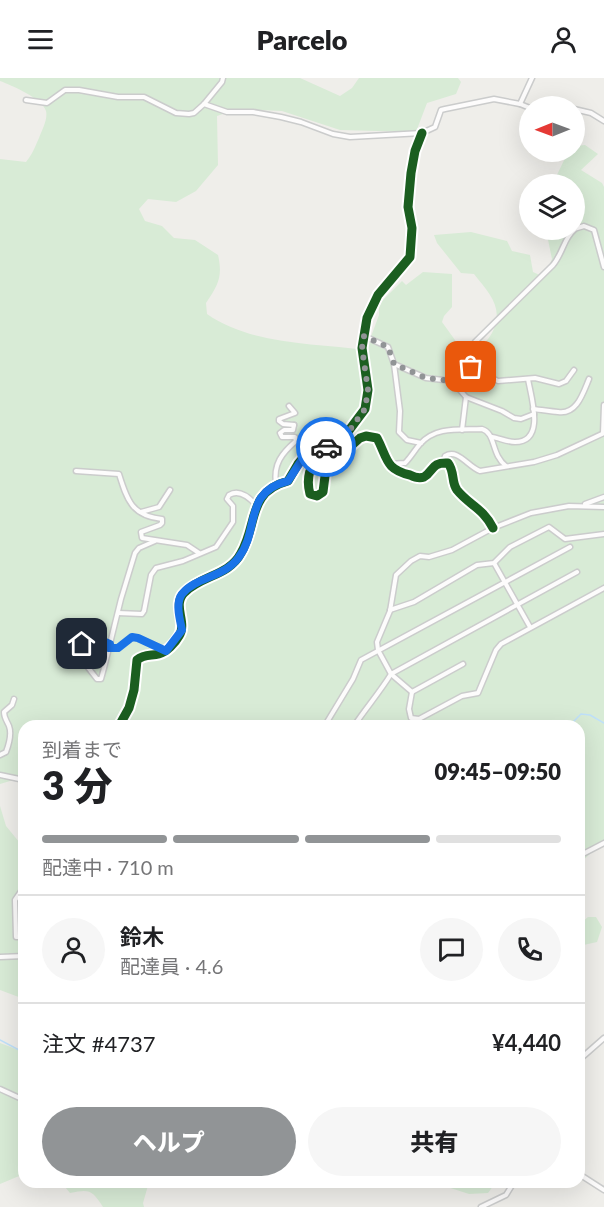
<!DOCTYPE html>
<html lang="ja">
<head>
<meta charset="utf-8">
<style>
	body { margin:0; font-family:Lato,"Noto Sans JP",sans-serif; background:#f6f6f6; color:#202124; height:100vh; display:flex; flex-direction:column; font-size:22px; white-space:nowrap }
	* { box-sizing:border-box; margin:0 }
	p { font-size:20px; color:#757577 }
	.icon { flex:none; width:33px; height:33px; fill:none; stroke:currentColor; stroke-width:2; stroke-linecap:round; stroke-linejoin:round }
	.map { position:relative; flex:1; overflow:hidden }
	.drawer { position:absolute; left:18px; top:642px; width:567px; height:468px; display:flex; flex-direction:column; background:#fff; border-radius:18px; box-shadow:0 6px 24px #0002 }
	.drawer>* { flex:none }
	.needle { width:39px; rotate:269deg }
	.tools { position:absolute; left:519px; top:18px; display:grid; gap:12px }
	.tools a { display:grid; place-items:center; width:66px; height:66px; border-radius:50%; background:#fff; box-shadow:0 6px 24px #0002; font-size:30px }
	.pin { position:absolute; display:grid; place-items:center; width:51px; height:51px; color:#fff; margin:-26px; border-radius:12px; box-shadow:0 3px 9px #0006 }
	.courier { position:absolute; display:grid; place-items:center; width:60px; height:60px; margin:-30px; border:4px solid #1a73e8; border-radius:50%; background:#fff; color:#222; box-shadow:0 2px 8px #0007 }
	.headline em { font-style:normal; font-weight:800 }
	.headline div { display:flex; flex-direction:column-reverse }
	.headline { display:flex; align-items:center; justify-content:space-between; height:102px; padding:0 24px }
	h1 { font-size:39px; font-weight:800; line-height:45px }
	.bar { display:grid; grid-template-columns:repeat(4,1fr); gap:9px 6px; align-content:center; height:72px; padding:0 24px }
	.bar i { height:8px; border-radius:4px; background:#e0e0e0 }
	.bar .selected { background:#919496 }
	.bar p { grid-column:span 4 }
	.line { display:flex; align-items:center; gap:15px; padding:0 24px; border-top:2px solid #e0e0e0 }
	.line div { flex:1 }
	.round { display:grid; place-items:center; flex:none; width:63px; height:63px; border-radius:32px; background:#f6f6f6 }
	.button { display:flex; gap:12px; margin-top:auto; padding:12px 24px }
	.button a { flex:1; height:69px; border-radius:36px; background:#919496; color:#fff; font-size:24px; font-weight:800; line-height:69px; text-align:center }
	.button a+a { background:#f6f6f6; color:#202124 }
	header { display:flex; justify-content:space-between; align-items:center; height:78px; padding:0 24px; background:#fff; font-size:27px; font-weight:800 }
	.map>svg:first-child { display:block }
</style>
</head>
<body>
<header><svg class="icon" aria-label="menu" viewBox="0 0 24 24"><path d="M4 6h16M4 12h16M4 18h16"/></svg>Parcelo<svg class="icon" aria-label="person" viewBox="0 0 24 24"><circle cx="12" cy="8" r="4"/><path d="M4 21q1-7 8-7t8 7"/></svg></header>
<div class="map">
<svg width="604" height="1129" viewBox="0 0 604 1129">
	<rect width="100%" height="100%" fill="#efeeea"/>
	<!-- green -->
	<g fill="#d8ebd6">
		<path d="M0,0H300L340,18L352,10L359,0H458L461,4L456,16L427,25L416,54L340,52L282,33L237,31L217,38L218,87L196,113L176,124L148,121L139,131L145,143L162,148L174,160L195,162L218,177C223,199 218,207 206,225L207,236C251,267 315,265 366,272L379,237V226L402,203L406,207L423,194L452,196V229L444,238L442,244L460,269L479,275C482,267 488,262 492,255C505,230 489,215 474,196L461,195L437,165L434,157L471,154L507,163L512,173L530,177L533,194L544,199L552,181L546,152H574V106H545L555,101L568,74H574L575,68L585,67L598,76L581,92L602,105L604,109V763L579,786V648H24V703H10L0,706V81L26,84C32,77 35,69 39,60C42,52 48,41 46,33C43,21 11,7 0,3Z"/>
		<polygon points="0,728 6,748 24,770 24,921 0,912"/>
		<polygon points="588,839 596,839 602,849 597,864 579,868 579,845 581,845"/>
		<polygon points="0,965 24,974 24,1096 0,1106"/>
		<path d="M61,1104H149L143,1125L144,1129H103C92,1112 90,1111 70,1115Z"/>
		<polygon points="432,1104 496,1104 488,1115 469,1116"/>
	</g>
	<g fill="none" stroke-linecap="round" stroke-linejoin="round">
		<!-- stream -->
		<g stroke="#bfe0f9" stroke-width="1.5">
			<polyline points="572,648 574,643 581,636 590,637 604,645"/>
			<polyline points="0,962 19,972 24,973"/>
		</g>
		<defs>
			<g id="minor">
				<polyline points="26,22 47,25 65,12 79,12 118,19 144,19 176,35 189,36 194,35 204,26 222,4 223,0"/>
				<polyline points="204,26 227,34 253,34 281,39 301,44 333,56 350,59 422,55 435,49 441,32 445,31 494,21 520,26 532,0"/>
				<polyline points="520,26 530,30"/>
				<polyline points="574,31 591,35 604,43"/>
				<polyline points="574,151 584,148 594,152 604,189"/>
				<polyline points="364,258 388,269 394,286 400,333 399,354 407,362 421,365"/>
				<polyline points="394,286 426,300 452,303 466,319 502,333 514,340 521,341 534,336"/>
				<path d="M465,289C471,281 469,272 475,264L553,187C563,175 564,160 574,152"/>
				<polyline points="452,303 463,289 469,288 498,303 535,300 559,306 566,303 574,292"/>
				<polyline points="289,328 295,335 279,341 279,343 283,346 294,347"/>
				<path d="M533,331C542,332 549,333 558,334C577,337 583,315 589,301"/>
				<polyline points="462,352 466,319"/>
				<polyline points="603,355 604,327"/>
				<path d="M492,359C499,360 507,364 515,364C546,364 531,319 528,301"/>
				<polyline points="312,378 317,373 344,359 365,331 368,312 362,270 367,240 378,217 410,179 412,150 408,129 411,95 415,73 422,55"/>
				<path d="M443,385L445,378C458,370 468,389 480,393L534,384L557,377L604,355"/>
				<path d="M388,386L405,385C411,379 414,373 420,366C436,348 459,352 482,351C496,355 491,377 506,388"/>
				<path d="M76,393L119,396C127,422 132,438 162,441V445L160,447L141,454L142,460L187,467L199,475"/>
				<path d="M276,406C273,386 282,375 296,363L295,359H282L280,355L284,352H293L294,347"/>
				<polyline points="585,426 604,419"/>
				<polyline points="141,434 159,429 170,412"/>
				<polyline points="494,485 530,549"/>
				<polyline points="390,532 414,524 477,487 494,485 510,469 549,449 565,461 604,456"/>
				<path d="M118,535L142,536L144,533L151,497L156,490L183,483L216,469L233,444V428L227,421L229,417C239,411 249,419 256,427"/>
				<polyline points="110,566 90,560 82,566 80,572 83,583 97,601 101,601 104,590 121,521 135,475 139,470 155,463"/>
				<polyline points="109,570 118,570 132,559 138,560 165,572"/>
				<polyline points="412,614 391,596 378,572 377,564 390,533 396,497 411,483 420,478 429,479 452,472 493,450 531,435 569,428 604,429"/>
				<polyline points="412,614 409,631 411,640 419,641 462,618 478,615 496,572 501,566 604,510"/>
				<polyline points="412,614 463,586"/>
				<path d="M119,648L129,630L134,612L137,582C144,576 151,578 159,576C167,574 175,565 179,558C188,544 171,527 185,514C202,497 229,498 241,475C258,446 247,414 288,403L298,386L303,380L312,378L314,384C308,394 307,405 310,416L317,418L323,414L326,390L360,360L366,358L377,360C388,381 385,391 410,397C414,399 419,401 424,399C434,393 431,384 448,385C455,394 451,404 457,412C469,427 483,430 493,450"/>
				<polyline points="328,648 327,644 353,601 361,582 570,469"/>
				<path d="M354,648C366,630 380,614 391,596L577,494"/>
				<path d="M0,677L6,674C9,666 12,656 9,648C7,643 4,640 4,634L12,627L14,621"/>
				<polyline points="0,697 24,702"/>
				<polyline points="579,778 604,765"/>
				<polyline points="24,809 15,822 16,859 22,859 24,853"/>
				<polyline points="0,879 24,878"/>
				<polyline points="579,982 604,960"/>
				<polyline points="0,1011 24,1022"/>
				<polyline points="579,1096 604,1112"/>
				<polyline points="481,1129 506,1117 514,1104"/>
			</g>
		</defs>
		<!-- minor casing -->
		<use href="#minor" stroke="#cbcccc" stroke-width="7"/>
		<!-- minor -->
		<use href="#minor" stroke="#fdfcfc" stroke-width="4"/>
		<defs>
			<g id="cycleway">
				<polyline points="312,378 317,373 344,359 365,331 368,312 362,270 367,240 378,217 410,179 412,150 408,129 411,95 415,73 422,55"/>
				<path d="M119,648L129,630L134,612L137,582C144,576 151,578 159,576C167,574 175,565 179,558C188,544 171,527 185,514C202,497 229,498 241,475C258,446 247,414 288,403L298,386L303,380L312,378L314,384C308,394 307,405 310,416L317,418L323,414L326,390L360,360L366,358L377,360C388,381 385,391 410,397C414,399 419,401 424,399C434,393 431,384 448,385C455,394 451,404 457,412C469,427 483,430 493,450"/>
			</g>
		</defs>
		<!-- cycleway casing -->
		<use href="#cycleway" stroke="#fff" stroke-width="13"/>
		<!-- cycleway -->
		<use href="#cycleway" stroke="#1b5e20" stroke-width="9"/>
	</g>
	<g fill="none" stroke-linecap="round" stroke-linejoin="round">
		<!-- done -->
		<polyline stroke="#919496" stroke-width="6" stroke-dasharray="0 10.8" points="326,369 344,360 365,331 368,312 362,270 364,258 388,269 394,286 426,300 452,303 463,289 471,289"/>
		<!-- route -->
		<path stroke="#1a73e8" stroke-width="8" d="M82,566C92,556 99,562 110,566L109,570H118L132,559L138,560L166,573L182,552C180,542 175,525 182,516C197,498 224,500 239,479C260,451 243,414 288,403L303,380L326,369"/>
	</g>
</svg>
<div class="tools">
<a><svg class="needle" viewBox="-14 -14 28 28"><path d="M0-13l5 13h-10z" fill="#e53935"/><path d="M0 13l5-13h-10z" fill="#757577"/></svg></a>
<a><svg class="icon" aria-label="layers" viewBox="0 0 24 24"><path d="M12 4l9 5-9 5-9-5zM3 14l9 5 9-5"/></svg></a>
</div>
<div class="pin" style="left:471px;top:289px;background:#ea580c"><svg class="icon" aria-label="bag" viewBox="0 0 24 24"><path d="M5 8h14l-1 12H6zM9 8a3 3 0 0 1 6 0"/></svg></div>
<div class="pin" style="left:82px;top:566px;background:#1f2937"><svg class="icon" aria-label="home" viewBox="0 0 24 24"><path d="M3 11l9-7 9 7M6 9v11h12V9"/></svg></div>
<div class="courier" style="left:326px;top:369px"><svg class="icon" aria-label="car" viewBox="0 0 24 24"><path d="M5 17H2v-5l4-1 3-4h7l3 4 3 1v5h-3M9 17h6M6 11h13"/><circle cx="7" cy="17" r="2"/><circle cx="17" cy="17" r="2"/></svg></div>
<section class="drawer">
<div class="headline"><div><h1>3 分</h1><p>到着まで</p></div><em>09:45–09:50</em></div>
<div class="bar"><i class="selected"></i><i class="selected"></i><i class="selected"></i><i></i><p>配達中 · 710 m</p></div>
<div class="line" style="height:108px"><a class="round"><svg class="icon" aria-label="person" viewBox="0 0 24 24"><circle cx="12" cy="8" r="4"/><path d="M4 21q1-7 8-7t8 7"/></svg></a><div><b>鈴木</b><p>配達員 · 4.6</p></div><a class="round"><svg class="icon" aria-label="chat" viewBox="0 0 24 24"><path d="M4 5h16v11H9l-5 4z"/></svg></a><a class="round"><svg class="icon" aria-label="phone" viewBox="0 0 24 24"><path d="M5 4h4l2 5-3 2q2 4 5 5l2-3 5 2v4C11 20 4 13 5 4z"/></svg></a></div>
<div class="line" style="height:78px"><div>注文 #4737</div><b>¥4,440</b></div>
<div class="button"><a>ヘルプ</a><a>共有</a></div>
</section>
</div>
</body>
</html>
